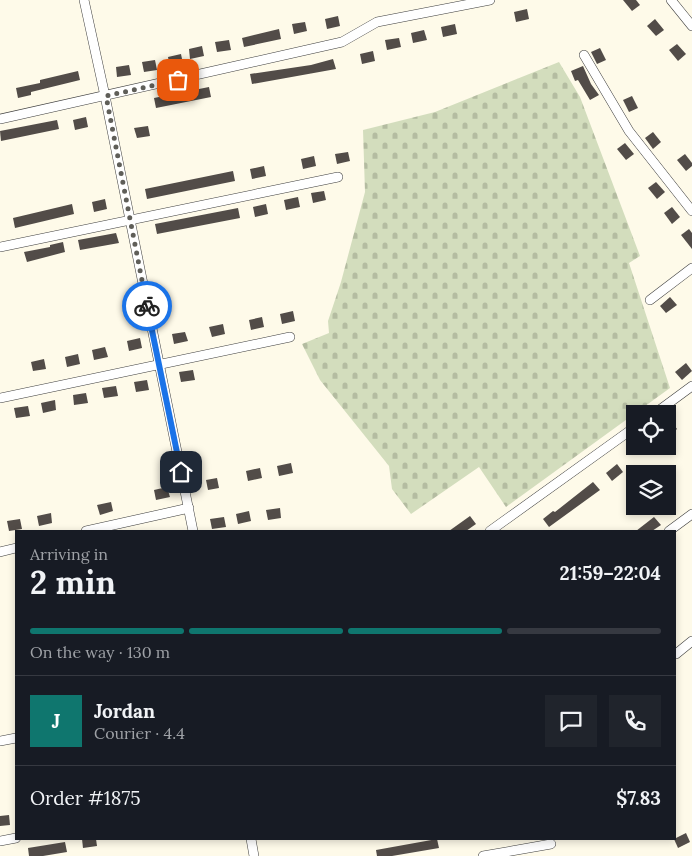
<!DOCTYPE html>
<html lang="en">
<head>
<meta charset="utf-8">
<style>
	body { margin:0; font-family:Lora,serif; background:#20242c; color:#f1f3f6; height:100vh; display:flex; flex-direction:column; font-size:19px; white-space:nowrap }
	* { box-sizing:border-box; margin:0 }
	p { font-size:16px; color:#9ea1a6 }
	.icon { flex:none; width:28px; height:28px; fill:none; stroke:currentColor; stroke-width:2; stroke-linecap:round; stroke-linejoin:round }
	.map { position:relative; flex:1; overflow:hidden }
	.side { position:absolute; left:15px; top:530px; width:661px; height:310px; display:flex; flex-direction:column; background:#171b24; border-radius:0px; box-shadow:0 2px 8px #0003 }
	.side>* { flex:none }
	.fabs { position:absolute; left:626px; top:405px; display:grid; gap:10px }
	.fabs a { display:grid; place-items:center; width:50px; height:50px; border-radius:0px; background:#171b24; box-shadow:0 2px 8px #0003; font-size:25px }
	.pin { position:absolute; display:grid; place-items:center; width:42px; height:42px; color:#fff; margin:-21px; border-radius:10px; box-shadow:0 2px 8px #0006 }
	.courier { position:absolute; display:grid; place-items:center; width:50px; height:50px; margin:-25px; border:4px solid #1a73e8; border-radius:50%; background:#fff; color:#222; box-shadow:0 1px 6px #0007 }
	.head em { font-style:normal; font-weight:700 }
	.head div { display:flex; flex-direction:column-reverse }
	.head { display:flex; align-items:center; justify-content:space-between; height:85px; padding:0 15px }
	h1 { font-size:32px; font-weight:700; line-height:38px }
	.bar { display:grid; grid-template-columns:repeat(4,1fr); gap:8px 5px; align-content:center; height:60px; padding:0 15px }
	.bar i { height:6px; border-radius:4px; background:#363941 }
	.bar .on { background:#0f766e }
	.bar p { grid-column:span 4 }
	.line { display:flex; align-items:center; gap:12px; padding:0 15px; border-top:1px solid #363941 }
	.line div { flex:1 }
	.round { display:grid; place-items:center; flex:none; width:52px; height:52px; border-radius:0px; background:#20242c }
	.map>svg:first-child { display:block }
</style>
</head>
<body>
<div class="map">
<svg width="692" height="856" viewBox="0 0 692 856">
	<defs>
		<pattern id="cemetery-stones" width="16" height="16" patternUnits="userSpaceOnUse" patternTransform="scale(1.25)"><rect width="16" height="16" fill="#d3ddbd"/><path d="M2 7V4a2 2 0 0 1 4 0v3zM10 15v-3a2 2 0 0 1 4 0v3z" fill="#b4bca1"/></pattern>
	</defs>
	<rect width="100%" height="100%" fill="#fefae9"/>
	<!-- cemetery -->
	<polygon fill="url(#cemetery-stones)" points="559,62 580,97 640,256 629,263 670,388 506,507 479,467 411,514 392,489 389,466 320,380 302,344 329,333 328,321 341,282 365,192 363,130 435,112"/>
	<!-- building -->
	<g fill="#524c48">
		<polygon points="623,0 636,0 640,5 632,11"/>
		<polygon points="527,9 529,19 516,22 514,12"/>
		<polygon points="338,16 340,26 327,29 325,19"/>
		<polygon points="655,19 664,30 656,36 647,26"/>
		<polygon points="305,22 307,31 294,34 292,24"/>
		<polygon points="455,24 457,34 443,37 441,27"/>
		<polygon points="279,29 281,39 244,47 242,38"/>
		<polygon points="424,30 427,40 413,43 411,33"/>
		<polygon points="399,38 401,47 387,50 385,40"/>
		<polygon points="229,40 231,50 217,52 215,42"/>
		<polygon points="677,44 686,54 678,61 669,50"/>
		<polygon points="202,46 204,56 190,59 189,49"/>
		<polygon points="600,48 606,60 597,64 591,52"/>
		<polygon points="373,51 375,61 362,64 360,54"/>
		<polygon points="181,54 183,64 170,67 168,57"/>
		<polygon points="333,59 336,69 252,84 250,74 311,65"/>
		<polygon points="155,60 157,70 144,72 142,62"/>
		<polygon points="129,65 131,75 117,77 116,67"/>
		<polygon points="583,66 591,84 599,95 590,100 578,80 575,81 571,71"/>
		<polygon points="78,71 80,80 31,92 31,95 18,98 16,88 40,83 40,80"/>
		<polygon points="209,87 211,97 156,108 154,98"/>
		<polygon points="632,96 638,108 629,112 623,100"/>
		<polygon points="86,117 88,127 75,130 73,120"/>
		<polygon points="57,120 59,129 1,141 0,131"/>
		<polygon points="148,126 150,136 137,138 134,128"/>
		<polygon points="653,132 661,142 653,149 645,138"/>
		<polygon points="625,143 634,154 626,160 617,149"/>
		<polygon points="348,152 350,161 337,164 335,154"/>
		<polygon points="685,154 692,163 692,166 686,171 677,160"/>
		<polygon points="314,156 316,166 303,169 301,159"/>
		<polygon points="264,166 266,176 252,179 250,169"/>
		<polygon points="233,171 235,181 147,199 145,189"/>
		<polygon points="656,182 665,192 657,199 648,188"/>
		<polygon points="324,191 326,200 313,203 311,193"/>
		<polygon points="298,197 300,207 286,210 284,200"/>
		<polygon points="105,199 107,209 94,212 92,202"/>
		<polygon points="72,204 74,214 15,228 13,218"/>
		<polygon points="266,204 268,214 255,217 253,207"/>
		<polygon points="672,207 680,217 672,224 664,213"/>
		<polygon points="238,208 240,218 157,234 155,224"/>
		<polygon points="689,229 692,233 692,249 681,235"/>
		<polygon points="116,233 119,243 80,250 78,240"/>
		<polygon points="63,242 65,252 27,262 24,252 50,247 50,245"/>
		<polygon points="670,297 677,305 666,313 660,306"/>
		<polygon points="293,311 295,321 282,324 280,314"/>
		<polygon points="262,317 264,327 251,330 249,320"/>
		<polygon points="223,324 225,334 212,337 209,327"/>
		<polygon points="185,332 188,341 174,344 172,334"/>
		<polygon points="140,338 142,348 129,351 127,341"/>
		<polygon points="105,347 108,357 94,360 92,350"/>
		<polygon points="78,354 80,364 67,367 65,357"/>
		<polygon points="44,359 46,369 33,371 31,362"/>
		<polygon points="686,363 692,371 682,380 675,372"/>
		<polygon points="193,370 195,380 181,382 179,372"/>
		<polygon points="147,380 149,390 136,392 134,382"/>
		<polygon points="116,386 118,396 104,398 102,388"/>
		<polygon points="86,393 88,403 74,405 73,395"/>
		<polygon points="55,400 56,410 43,413 41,403"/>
		<polygon points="28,406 30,416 16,418 14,408"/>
		<polygon points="668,417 677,429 668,437"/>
		<polygon points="291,463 293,473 279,476 277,466"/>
		<polygon points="617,464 623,472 612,481 606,473"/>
		<polygon points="260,468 262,478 248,481 246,471"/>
		<polygon points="217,478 219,488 208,490 206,480"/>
		<polygon points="593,482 600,490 549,527 543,519 553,511 555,512"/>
		<polygon points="167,487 170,497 156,500 154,490"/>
		<polygon points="111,502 113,511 100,515 97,505"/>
		<polygon points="280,508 281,518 268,520 266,510"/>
		<polygon points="249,511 251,521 238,524 236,514"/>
		<polygon points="51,513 52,523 39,526 37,516"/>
		<polygon points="470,516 476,524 466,531 449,531"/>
		<polygon points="224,517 226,527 212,529 210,519"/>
		<polygon points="654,517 661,525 652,531 636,531"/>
		<polygon points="20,519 22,529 9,531 7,521"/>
		<polygon points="9,815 10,825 0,826 0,816"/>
		<polygon points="686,833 690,842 678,848 674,839"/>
		<polygon points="82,839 96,839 97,846 83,848"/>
		<polygon points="437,839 439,848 392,856 377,856 376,850"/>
		<polygon points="65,842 67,852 43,856 29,856 28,848"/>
	</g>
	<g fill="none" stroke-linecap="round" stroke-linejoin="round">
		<defs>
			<g id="minor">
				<polyline points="84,0 105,96 193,531"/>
				<polyline points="671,0 692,26"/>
				<polyline points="584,55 629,131 692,211"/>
				<polyline points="0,119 342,42 377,22 490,0"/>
				<polyline points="0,247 338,177"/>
				<polyline points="650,300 692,268"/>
				<polyline points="0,398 290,337"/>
				<polyline points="654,414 692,386"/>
				<polyline points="86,531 189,508"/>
				<polyline points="490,531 635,427"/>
				<polyline points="669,531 692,514"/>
				<polyline points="0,552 16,548"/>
				<polyline points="676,654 692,641"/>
				<polyline points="0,741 16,738"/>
				<polyline points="251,839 254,856"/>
				<polyline points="0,841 16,838"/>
				<polyline points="483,856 551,844"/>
			</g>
		</defs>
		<!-- minor casing -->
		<use href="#minor" stroke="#3d3d3d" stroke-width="10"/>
		<!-- minor -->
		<use href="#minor" stroke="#fff" stroke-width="9"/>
	</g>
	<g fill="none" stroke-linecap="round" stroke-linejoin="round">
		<!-- done -->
		<polyline stroke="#5f5e58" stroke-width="5" stroke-dasharray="0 9" points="147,306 106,96 178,80"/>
		<!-- route -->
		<polyline stroke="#1a73e8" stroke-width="6" points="147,306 181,472"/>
	</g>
</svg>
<div class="fabs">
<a><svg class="icon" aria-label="locate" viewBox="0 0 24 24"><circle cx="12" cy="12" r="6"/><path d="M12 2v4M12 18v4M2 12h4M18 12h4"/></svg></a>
<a><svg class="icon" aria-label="layers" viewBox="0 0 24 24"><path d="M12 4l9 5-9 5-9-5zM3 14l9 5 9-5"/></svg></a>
</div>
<div class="pin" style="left:178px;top:80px;background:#ea580c"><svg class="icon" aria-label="bag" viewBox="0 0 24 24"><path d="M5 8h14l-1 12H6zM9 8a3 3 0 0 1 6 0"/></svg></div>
<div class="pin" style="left:181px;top:472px;background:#1f2937"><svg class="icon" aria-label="home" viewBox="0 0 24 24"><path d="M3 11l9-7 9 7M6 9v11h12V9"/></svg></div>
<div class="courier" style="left:147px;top:306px"><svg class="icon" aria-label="bike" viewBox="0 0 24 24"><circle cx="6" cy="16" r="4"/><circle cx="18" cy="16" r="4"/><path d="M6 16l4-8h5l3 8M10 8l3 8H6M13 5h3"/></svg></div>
<section class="side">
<div class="head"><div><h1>2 min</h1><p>Arriving in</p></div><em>21:59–22:04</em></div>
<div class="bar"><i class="on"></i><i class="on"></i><i class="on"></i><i></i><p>On the way · 130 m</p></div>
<div class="line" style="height:90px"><b class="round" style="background:#0f766e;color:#fff">J</b><div><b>Jordan</b><p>Courier · 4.4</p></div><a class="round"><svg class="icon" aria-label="chat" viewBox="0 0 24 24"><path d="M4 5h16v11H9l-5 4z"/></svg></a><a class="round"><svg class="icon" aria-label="phone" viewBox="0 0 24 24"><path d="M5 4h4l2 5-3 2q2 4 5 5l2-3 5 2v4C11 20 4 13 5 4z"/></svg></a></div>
<div class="line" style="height:65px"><div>Order #1875</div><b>$7.83</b></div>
</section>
</div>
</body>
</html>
